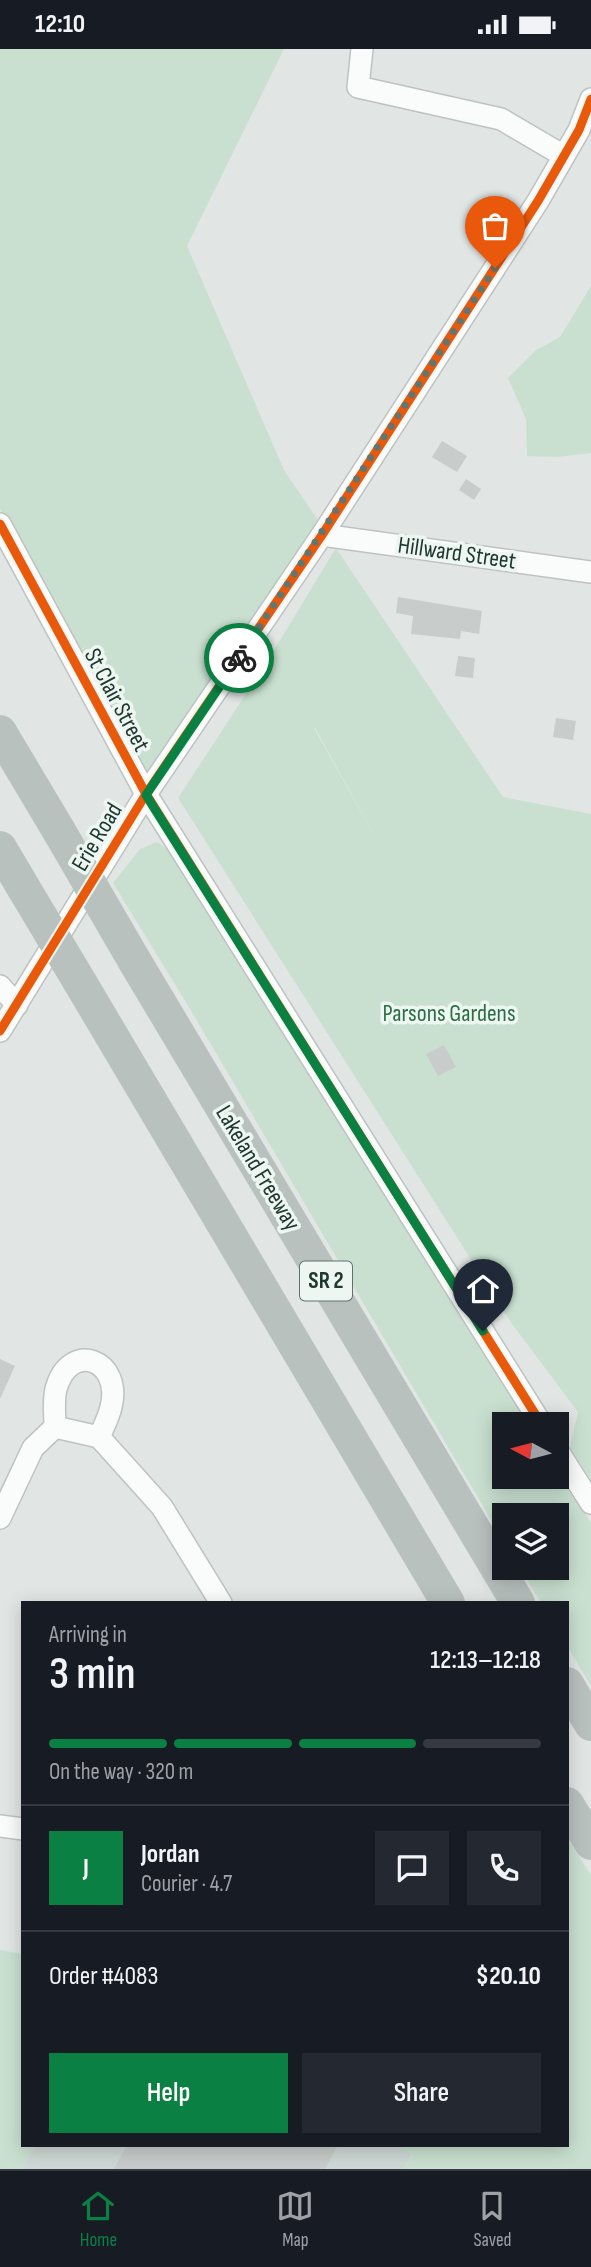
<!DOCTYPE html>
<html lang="en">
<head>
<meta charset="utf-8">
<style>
	body { margin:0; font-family:"Sofia Sans Condensed",sans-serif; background:#242831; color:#f1f3f6; height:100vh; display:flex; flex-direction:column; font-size:26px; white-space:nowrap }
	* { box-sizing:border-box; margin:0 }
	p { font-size:23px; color:#9ea1a6 }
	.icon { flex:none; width:38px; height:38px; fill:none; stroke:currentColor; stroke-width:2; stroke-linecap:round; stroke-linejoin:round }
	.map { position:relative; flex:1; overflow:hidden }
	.details { position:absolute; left:21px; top:1552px; width:548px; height:546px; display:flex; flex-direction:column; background:#171b24; border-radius:0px; box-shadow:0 4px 18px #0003 }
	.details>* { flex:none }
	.needle { width:46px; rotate:277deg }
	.buttons { position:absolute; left:492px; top:1363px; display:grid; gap:14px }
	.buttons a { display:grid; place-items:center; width:77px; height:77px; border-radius:0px; background:#171b24; box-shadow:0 4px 18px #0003; font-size:35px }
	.pin { position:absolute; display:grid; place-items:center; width:60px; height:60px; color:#fff; margin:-72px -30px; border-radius:50% 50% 50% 0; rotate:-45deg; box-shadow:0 0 7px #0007 }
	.pin .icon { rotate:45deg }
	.courier { position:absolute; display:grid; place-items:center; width:70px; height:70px; margin:-35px; border:5px solid #0b8043; border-radius:50%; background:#fff; color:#222; box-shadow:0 2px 9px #0007 }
	.summary em { font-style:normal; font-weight:600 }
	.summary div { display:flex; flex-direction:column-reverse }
	.summary { display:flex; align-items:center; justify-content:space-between; height:119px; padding:0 28px }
	h1 { font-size:46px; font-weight:600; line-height:52px }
	.bar { display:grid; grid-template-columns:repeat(4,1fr); gap:10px 7px; align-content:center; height:84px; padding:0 28px }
	.bar i { height:9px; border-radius:5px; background:#363941 }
	.bar .selected { background:#0b8043 }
	.bar p { grid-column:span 4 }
	.line { display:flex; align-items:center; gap:18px; padding:0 28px; border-top:2px solid #363941 }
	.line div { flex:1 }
	.round { display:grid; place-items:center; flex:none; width:74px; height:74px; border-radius:0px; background:#242831 }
	.cta { display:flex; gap:14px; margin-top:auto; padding:14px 28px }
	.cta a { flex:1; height:80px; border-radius:0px; background:#0b8043; color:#fff; font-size:28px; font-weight:600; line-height:80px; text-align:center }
	.cta a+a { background:#242831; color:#f1f3f6 }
	.status { display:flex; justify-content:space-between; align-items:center; height:49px; padding:0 35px; background:#171b24; direction:ltr }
	.status svg { height:19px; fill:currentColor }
	.menu { display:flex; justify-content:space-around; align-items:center; height:98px; border-top:2px solid #363941; background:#171b24; font-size:19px; color:#9ea1a6 }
	.menu a { display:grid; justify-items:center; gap:4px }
	.menu .selected { color:#0b8043 }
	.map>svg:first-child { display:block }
</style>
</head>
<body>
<div class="status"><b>12:10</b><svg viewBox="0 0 49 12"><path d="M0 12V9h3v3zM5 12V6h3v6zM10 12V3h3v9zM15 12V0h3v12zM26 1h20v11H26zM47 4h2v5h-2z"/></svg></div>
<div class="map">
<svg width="591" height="2120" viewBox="0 0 591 2120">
	<rect width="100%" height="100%" fill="#e1e6e4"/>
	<!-- built -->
	<polygon fill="#ced8d4" points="35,2096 400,2096 412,2105 404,2120 21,2120"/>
	<!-- green -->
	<g fill="#c9e0d0" fill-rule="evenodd">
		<polygon points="0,0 284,0 187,197 284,421 318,471 146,732 78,595 63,573 48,538 0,460"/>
		<polygon points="591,237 591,404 557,408 527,407 526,370 508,329 536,301 560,288"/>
		<path d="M336,499L503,748L591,765V1431L570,1398L578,1363L512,1275L178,749L268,611ZM314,679H315L381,799Z"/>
		<polygon points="157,793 176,806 211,870 530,1375 504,1376 504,1428 556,1428 557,1418 591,1474 591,1637 567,1597 567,1554 541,1554 520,1519 556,1519 556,1466 504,1466 504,1493 190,960 113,834 140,800"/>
		<polygon points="567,1789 591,1826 591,2120 404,2120 412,2106 400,2097 567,2096"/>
		<polygon points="0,1901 23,1905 23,2096 35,2097 21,2120 0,2120"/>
	</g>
	<!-- building -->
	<g fill="#c8cdcb">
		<polygon points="442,392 467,407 457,423 432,408"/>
		<polygon points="466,430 481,440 474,451 459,441"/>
		<polygon points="398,548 482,562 479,585 461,582 460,590 411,585 413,567 396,564"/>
		<polygon points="458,607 475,609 473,629 455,627"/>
		<polygon points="556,669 576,672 573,691 553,688"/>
		<polygon points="444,996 456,1018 438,1027 426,1005"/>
		<polygon points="0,1310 15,1317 0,1350"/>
		<polygon points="127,2096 338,2096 325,2120 114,2120"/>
	</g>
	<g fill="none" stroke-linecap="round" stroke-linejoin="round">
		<defs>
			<g id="minor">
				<polyline points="362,0 358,38 501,70 564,107"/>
				<polyline points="0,475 146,745 542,1376"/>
				<polyline points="322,486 591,523"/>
				<polyline points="0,937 17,956"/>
				<polyline points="0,982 146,745 322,486 538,152 579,81 591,50"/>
				<polyline points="55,1378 99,1388 162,1458 221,1554"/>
				<polyline points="556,1399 591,1454"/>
				<path d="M0,1469L33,1399L55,1378C55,1366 53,1352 56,1340C70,1290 123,1311 111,1358C109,1368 103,1379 99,1388"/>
				<polyline points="0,1777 23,1780"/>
			</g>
			<g id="highway">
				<polyline points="0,683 59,782"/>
				<polyline points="0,799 23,838"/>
				<polyline points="134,911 518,1554"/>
				<polyline points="81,935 448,1554"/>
				<polyline points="567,1635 591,1675"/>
				<polyline points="567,1755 591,1794"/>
			</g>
		</defs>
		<!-- minor casing -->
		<use href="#minor" stroke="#bec3c1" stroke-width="24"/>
		<!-- highway casing -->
		<use href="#highway" stroke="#bbc3c1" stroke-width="34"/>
		<!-- minor -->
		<use href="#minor" stroke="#fafbfb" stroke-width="21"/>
		<!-- highway -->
		<use href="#highway" stroke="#b9c1bf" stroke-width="32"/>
		<defs>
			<g id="highway-bridge">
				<polyline points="59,782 134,911"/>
				<polyline points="23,838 81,935"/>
			</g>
		</defs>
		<!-- highway-bridge casing -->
		<use href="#highway-bridge" stroke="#bbc3c1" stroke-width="34" stroke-linecap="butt"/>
		<!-- highway-bridge -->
		<use href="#highway-bridge" stroke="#b9c1bf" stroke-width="32"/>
		<defs>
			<g id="cycleway">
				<polyline points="0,475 146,745 542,1376"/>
				<polyline points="0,982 146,745 322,486 538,152 579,81 591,50"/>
			</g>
		</defs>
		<!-- cycleway casing -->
		<use href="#cycleway" stroke="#eef6f2" stroke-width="13"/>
		<!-- cycleway -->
		<use href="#cycleway" stroke="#e8590c" stroke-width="9"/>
	</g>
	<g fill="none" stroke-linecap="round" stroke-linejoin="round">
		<!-- done -->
		<polyline stroke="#647570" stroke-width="7" stroke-dasharray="0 12.6" points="239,609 495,219"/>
		<!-- route -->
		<polyline stroke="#0b8043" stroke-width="9" points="239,609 146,746 483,1282"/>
	</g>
	<g text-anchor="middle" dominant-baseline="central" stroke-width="7" stroke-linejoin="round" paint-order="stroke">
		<!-- shield labels -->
		<rect fill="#eef6f2" stroke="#5e716c" stroke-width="2" x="300" y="1212.5" width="52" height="39" rx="5"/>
		<g font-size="23" font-weight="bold" fill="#203832">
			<text x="326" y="1232">SR 2</text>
		</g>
		<!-- street labels -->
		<g font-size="24" fill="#203832" stroke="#eef6f2">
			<text transform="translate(457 504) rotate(8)">Hillward Street</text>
			<text transform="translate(117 651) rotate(62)">St Clair Street</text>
			<text transform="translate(97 788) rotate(-59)">Erie Road</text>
			<text transform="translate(258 1119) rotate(59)">Lakeland Freeway</text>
		</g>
		<!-- park labels -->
		<g font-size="24" fill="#2b6e45" stroke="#eef6f2">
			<text x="449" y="964">Parsons Gardens</text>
		</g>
	</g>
</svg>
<div class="buttons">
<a><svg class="needle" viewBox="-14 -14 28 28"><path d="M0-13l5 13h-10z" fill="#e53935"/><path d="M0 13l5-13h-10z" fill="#9ea1a6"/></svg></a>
<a><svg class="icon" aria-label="layers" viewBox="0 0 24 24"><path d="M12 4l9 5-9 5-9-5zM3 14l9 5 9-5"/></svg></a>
</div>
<div class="pin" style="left:495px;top:219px;background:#ea580c"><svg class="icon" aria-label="bag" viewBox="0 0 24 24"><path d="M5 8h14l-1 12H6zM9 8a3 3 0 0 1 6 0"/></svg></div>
<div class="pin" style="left:483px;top:1282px;background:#1f2937"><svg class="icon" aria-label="home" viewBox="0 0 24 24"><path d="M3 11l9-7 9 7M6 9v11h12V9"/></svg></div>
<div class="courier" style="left:239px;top:609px"><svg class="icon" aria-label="bike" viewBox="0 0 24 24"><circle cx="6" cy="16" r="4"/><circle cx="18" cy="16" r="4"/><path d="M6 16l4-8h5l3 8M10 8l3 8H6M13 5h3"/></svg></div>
<section class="details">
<div class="summary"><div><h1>3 min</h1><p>Arriving in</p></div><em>12:13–12:18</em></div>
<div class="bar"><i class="selected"></i><i class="selected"></i><i class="selected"></i><i></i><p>On the way · 320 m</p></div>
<div class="line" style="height:126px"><b class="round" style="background:#0b8043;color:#fff">J</b><div><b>Jordan</b><p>Courier · 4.7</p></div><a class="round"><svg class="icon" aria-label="chat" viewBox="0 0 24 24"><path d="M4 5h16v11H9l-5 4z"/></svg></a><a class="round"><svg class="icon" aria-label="phone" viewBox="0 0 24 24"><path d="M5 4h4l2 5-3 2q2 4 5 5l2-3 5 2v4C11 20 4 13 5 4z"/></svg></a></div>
<div class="line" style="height:91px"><div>Order #4083</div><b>$20.10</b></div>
<div class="cta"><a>Help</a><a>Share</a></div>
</section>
</div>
<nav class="menu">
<a class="selected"><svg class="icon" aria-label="home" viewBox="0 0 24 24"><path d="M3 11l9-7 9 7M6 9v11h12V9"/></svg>Home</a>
<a><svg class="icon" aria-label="map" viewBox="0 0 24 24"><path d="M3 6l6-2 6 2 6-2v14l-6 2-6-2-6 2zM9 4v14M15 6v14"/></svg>Map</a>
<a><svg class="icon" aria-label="saved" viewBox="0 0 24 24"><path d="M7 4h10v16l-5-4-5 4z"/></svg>Saved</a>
</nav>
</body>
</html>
